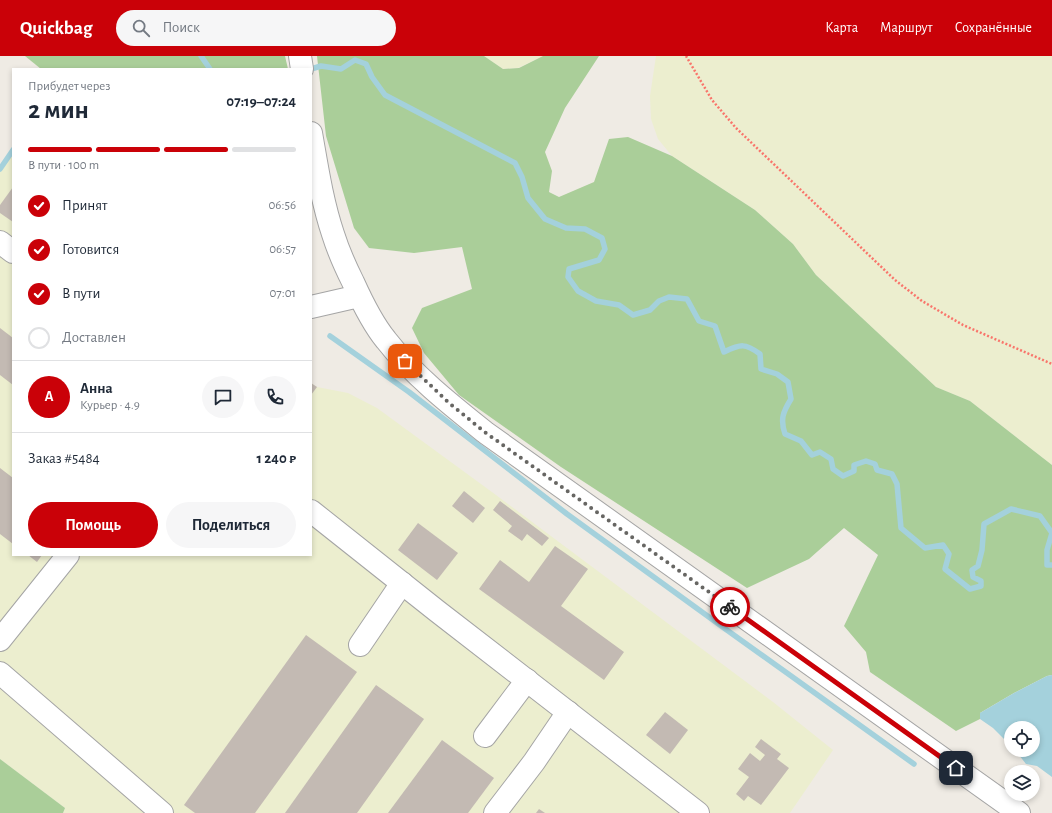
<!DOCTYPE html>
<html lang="ru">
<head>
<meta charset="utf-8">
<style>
	body { margin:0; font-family:"Alegreya Sans",sans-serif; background:#f6f6f7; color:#1f2937; height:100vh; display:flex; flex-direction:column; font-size:15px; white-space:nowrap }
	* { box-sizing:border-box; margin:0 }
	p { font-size:13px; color:#747a83 }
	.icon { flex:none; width:22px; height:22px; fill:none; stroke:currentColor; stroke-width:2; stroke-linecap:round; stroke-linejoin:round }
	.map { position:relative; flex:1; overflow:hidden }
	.side { position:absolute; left:12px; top:12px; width:300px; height:488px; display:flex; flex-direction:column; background:#fff; border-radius:0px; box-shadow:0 2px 6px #0003 }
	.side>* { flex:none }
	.tools { position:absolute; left:1004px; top:665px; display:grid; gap:8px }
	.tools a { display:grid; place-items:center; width:36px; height:36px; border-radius:50%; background:#fff; box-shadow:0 2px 6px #0003; font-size:20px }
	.pin { position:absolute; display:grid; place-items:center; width:34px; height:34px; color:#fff; margin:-17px; border-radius:8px; box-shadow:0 2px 6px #0006 }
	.courier { position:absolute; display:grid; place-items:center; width:40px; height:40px; margin:-20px; border:3px solid #ca0108; border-radius:50%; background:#fff; color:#222; box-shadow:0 1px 5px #0007 }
	.headline em { font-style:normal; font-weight:700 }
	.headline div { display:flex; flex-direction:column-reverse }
	.headline { display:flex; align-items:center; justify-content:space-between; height:68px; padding:0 16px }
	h1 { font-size:26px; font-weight:700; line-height:30px }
	.bar { display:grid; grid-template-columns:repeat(4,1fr); gap:6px 4px; align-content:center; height:48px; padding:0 16px }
	.bar i { height:5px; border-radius:3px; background:#e0e1e3 }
	.bar .on { background:#ca0108 }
	.bar p { grid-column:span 4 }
	.line { display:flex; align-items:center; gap:10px; padding:0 16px; border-top:1px solid #e0e1e3 }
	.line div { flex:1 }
	.round { display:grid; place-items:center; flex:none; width:42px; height:42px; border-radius:21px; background:#f6f6f7 }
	ol { padding:0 16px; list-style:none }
	li { display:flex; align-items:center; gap:12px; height:44px }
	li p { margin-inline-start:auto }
	li .icon { padding:4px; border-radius:50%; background:#ca0108; color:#fff; stroke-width:4 }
	li:last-child { color:#747a83 }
	li i { width:22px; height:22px; border:2px solid #e0e1e3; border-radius:50% }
	.button { display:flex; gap:8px; margin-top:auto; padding:8px 16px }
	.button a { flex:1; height:46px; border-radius:24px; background:#ca0108; color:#fff; font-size:16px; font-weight:700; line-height:46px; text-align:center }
	.button a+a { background:#f6f6f7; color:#1f2937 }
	header { display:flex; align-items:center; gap:24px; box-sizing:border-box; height:56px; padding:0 20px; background:#ca0108; color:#fff }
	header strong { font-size:19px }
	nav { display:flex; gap:22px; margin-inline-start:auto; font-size:14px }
	.search { width:280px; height:36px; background:#f6f6f7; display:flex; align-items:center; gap:10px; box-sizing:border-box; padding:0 14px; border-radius:22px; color:#747a83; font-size:15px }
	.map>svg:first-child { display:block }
</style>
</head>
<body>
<header>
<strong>Quickbag</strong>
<div class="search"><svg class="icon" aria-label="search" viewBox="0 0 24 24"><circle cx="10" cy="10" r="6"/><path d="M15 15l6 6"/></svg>Поиск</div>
<nav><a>Карта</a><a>Маршрут</a><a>Сохранённые</a></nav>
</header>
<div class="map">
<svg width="1052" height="757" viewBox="0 0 1052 757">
	<rect width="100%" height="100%" fill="#efebe4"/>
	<!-- farmland -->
	<g fill="#eceecf">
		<polygon points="484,0 543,0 518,12 503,13"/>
		<polygon points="656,0 1052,0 1052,409 970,345 936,331 816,219 793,188 755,154 672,100 658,83 651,63 650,40"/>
		<polygon points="13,94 13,499 311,499 311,327 317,331 348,337 377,352 496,439 773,646 833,694 790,757 63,757 65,752 0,703 0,113"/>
	</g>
	<!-- forest -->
	<g fill="#aace99">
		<polygon points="25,0 285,0 288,13 41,13"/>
		<polygon points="317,0 484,0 503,13 519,12 543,0 599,0 565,52 545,96 552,115 549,136 559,141 594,126 609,83 628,81 672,100 755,154 793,188 816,219 936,331 970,345 1052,409 1052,619 1047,620 1014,637 980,657 980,663 956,675 870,616 866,596 844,570 878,499 844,472 809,503 747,532 561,411 459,339 424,297 412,272 422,252 472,233 462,191 414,197 369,192 354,172 326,80"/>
		<polygon points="0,703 65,752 63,757 0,757"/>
	</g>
	<!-- water -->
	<polygon fill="#a4d1dc" points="1052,619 1052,721 1037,710 1026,708 1015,694 1033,694 1033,672 1011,672 1011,690 993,672 980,663 980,657 1014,637 1047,620"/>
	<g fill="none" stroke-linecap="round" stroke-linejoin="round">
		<!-- stream -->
		<g stroke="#a4d1dc" stroke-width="5.5">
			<polyline points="201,0 210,13"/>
			<path d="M311,13L321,10L341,13L355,4L366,8L372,21L385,39L515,107L522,121L528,142L545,163L566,172L585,173L602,182L605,193L599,204L569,213L568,221L578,235L596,245L619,249L633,259L650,254L659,245L669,241L687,243L699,265L715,270L724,296C741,288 745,287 760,298L761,313L777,318L788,326L791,343C783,356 780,363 785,378L801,385L812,399L820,396L831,403L833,413L843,420L854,415V409L866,405L875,408L877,414L892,418L897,428L901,472L925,492L943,489L949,498L945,513L970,533L981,530V525L973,521L972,514L978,510L982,494L984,468L1011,453L1040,460L1052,477L1047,494V509H1052"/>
			<polyline points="0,113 13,94"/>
			<polyline points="330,280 409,336 567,458 724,572 914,708"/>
		</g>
	</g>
	<!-- building -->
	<g fill="#c3bab3">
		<polygon points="13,131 13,166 0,157 0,149"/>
		<polygon points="0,272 13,282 13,329 0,319"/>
		<polygon points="311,327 317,331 311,339"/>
		<polygon points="0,412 13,422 13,488 0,478"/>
		<polygon points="464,435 485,452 473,467 452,450"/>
		<polygon points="500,445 549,482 542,490 527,478 522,485 508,475 512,470 493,454"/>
		<polygon points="418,467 458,497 437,524 398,494"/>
		<polygon points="555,490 588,513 561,550 624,596 604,624 479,533 500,504 529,526"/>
		<polygon points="28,499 42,499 37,506"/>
		<polygon points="306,579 357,616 255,757 195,757 184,749"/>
		<polygon points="376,629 424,663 357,757 285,757"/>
		<polygon points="665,656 688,674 670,698 646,679"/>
		<polygon points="761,683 781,698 777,703 789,712 761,749 748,740 744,745 736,738 749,721 738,713 750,697 760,705 765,699 755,691"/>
		<polygon points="442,684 494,722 468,757 388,757"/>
		<polygon points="539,753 545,757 536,757"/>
	</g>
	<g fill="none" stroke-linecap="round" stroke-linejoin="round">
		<defs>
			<g id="minor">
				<polyline points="300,0 302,13"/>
				<path d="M311,77C317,111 322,145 333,178C338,194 345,210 353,226C362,246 372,267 386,284C414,320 451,349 486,377L1019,757"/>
				<polyline points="0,186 13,196"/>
				<polyline points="311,251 359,240"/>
				<polyline points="311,455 437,555 698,757"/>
				<polyline points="0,584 68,499"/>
				<polyline points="360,589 402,527"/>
				<polyline points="0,617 162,757"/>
				<polyline points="485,680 527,624"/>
				<polyline points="495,757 534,706 568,656"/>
			</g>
		</defs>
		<!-- minor casing -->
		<use href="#minor" stroke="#a5a5a5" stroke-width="24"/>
		<!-- path -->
		<polyline stroke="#f9756b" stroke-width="2.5" stroke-dasharray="2 2" stroke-linecap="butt" points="686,0 712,44 736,72 895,224 922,245 963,269 1052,308"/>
		<!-- minor -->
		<use href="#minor" stroke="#fff" stroke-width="22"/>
	</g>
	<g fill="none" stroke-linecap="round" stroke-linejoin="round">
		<!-- done -->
		<polyline stroke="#676663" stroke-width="4" stroke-dasharray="0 7.2" points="405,305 449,347 486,377 730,551"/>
		<!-- route -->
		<polyline stroke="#ca0108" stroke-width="5" points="730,551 956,712"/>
	</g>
</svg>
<div class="tools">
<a><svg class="icon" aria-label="locate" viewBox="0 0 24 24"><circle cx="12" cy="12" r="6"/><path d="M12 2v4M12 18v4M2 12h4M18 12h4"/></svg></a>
<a><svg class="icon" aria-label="layers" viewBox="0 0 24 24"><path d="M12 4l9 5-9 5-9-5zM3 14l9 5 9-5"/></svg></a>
</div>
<div class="pin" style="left:405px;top:305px;background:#ea580c"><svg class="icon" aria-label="bag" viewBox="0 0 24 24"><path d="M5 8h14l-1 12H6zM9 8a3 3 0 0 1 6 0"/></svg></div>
<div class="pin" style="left:956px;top:712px;background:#1f2937"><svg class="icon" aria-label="home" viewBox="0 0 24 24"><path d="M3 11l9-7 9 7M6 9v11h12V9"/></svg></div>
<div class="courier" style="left:730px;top:551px"><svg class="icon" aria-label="bike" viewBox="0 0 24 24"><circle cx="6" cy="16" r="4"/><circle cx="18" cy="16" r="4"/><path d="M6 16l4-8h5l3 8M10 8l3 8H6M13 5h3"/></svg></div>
<section class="side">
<div class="headline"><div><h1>2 мин</h1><p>Прибудет через</p></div><em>07:19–07:24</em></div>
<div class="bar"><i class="on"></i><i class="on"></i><i class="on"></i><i></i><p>В пути · 100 m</p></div>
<ol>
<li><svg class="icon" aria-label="check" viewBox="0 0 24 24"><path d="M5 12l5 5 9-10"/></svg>Принят<p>06:56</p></li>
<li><svg class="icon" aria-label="check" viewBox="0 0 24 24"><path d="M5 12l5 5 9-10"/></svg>Готовится<p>06:57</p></li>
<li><svg class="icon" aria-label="check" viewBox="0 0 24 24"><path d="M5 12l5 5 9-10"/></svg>В пути<p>07:01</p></li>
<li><i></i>Доставлен</li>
</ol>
<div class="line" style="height:72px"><b class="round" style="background:#ca0108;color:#fff">А</b><div><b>Анна</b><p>Курьер · 4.9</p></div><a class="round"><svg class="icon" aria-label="chat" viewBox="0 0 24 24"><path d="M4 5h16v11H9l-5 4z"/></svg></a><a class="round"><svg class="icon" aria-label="phone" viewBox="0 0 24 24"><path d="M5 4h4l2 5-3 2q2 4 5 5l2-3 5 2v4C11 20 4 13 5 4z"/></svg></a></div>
<div class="line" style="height:52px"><div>Заказ #5484</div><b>1 240 ₽</b></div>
<div class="button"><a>Помощь</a><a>Поделиться</a></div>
</section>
</div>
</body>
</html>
